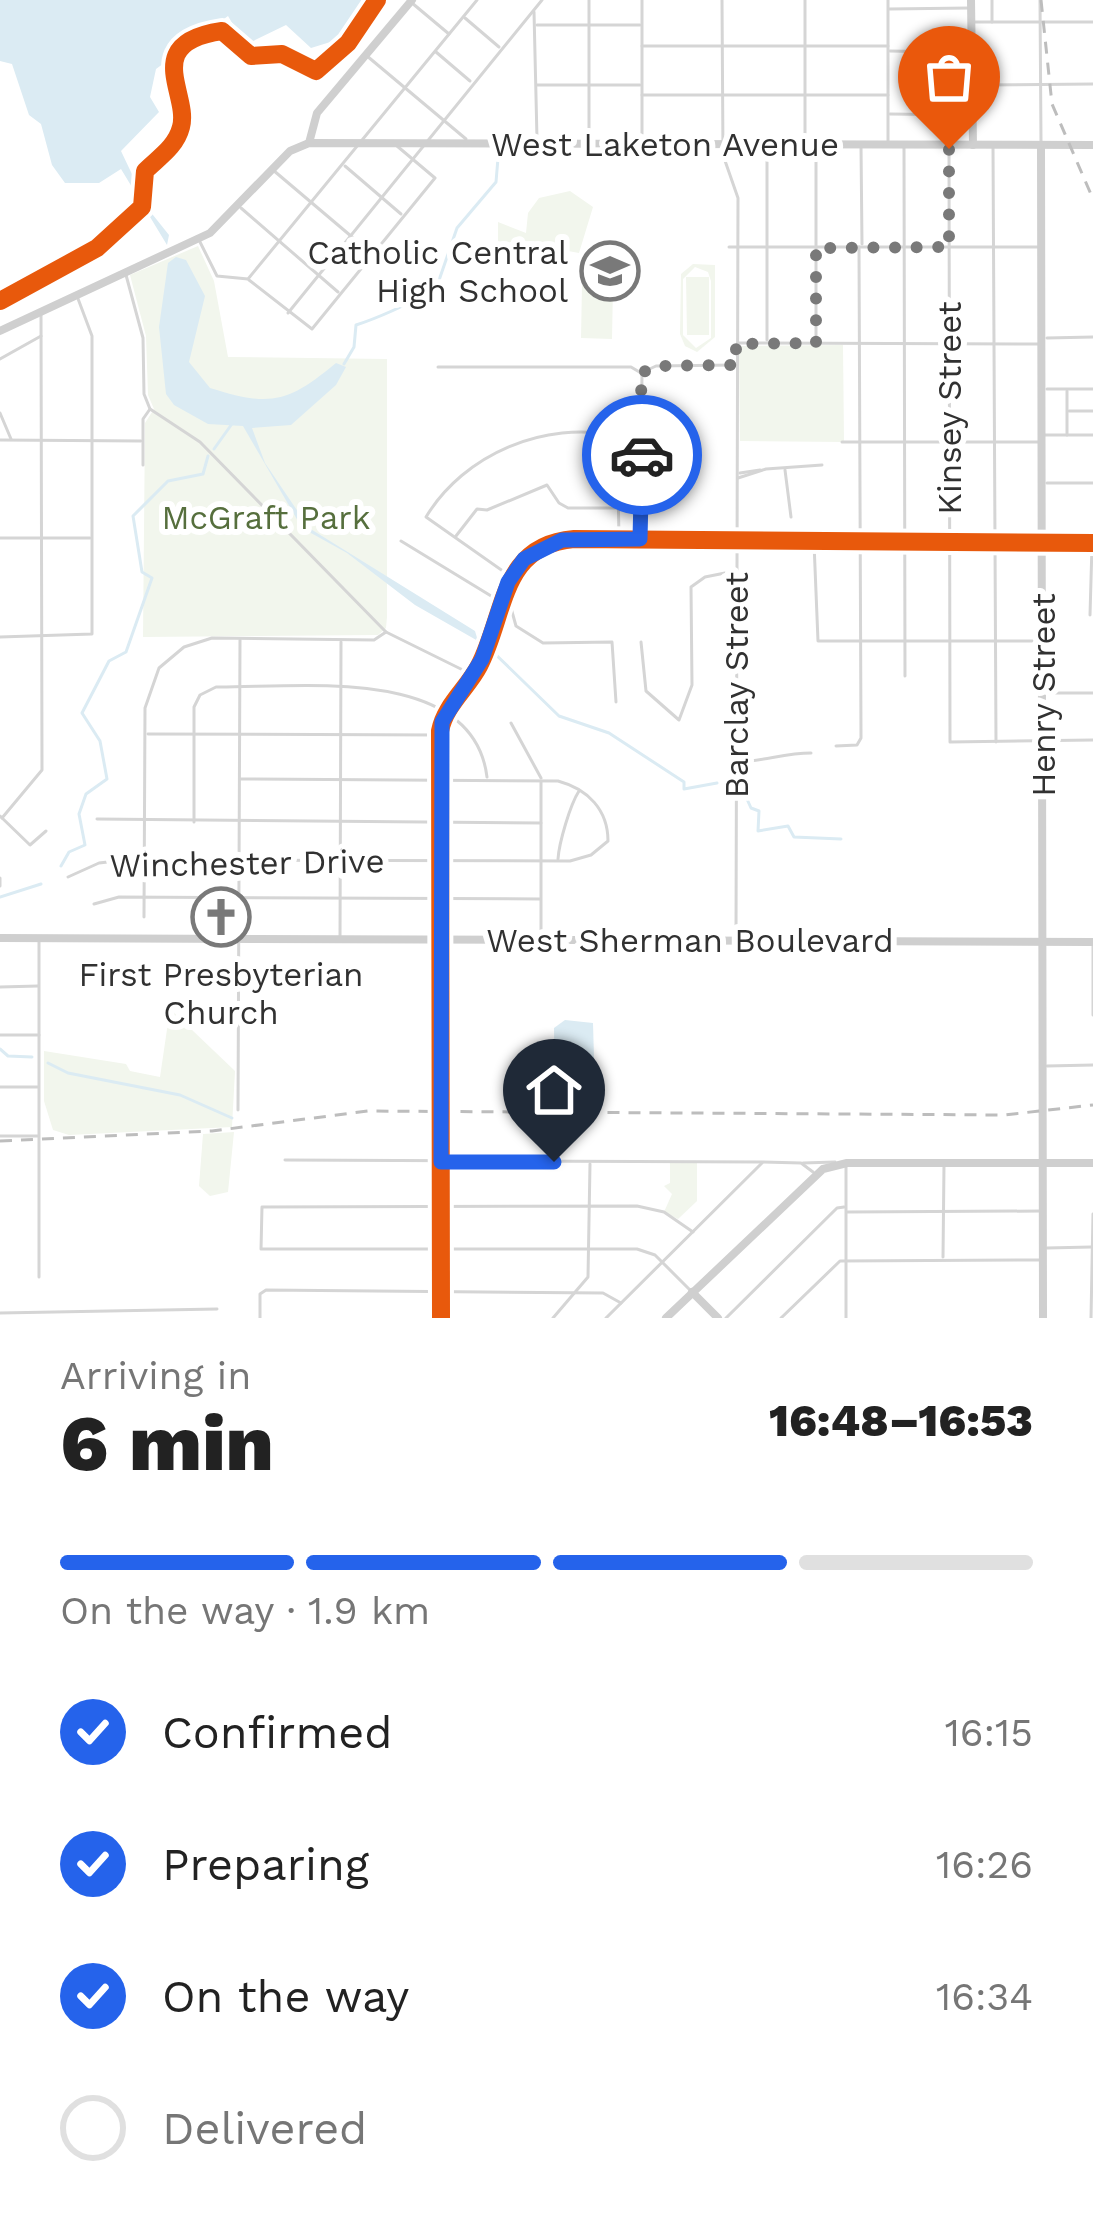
<!DOCTYPE html>
<html lang="en">
<head>
<meta charset="utf-8">
<style>
	body { margin:0; font-family:"Work Sans",sans-serif; background:#f6f6f6; color:#222; height:100vh; display:flex; flex-direction:column; font-size:45px; white-space:nowrap }
	* { box-sizing:border-box; margin:0 }
	p { font-size:39px; color:#767676 }
	.icon { flex:none; width:66px; height:66px; fill:none; stroke:currentColor; stroke-width:2; stroke-linecap:round; stroke-linejoin:round }
	.map { position:relative; height:1318px; overflow:hidden }
	.details { display:flex; flex-direction:column; background:#fff; flex:1 }
	.details>* { flex:none }
	.pin { position:absolute; display:grid; place-items:center; width:102px; height:102px; color:#fff; margin:-123px -51px; border-radius:50% 50% 50% 0; rotate:-45deg; box-shadow:0 0 12px #0007 }
	.pin .icon { rotate:45deg }
	.courier { position:absolute; display:grid; place-items:center; width:120px; height:120px; margin:-60px; border:9px solid #2563eb; border-radius:50%; background:#fff; color:#222; box-shadow:0 3px 15px #0007 }
	.summary em { font-style:normal; font-weight:800 }
	.summary div { display:flex; flex-direction:column-reverse }
	.summary { display:flex; align-items:center; justify-content:space-between; height:204px; padding:0 60px }
	h1 { font-size:78px; font-weight:800; line-height:90px }
	.bar { display:grid; grid-template-columns:repeat(4,1fr); gap:18px 12px; align-content:center; height:144px; padding:0 60px }
	.bar i { height:15px; border-radius:9px; background:#e0e0e0 }
	.bar .active { background:#2563eb }
	.bar p { grid-column:span 4 }
	ol { padding:0 60px; list-style:none }
	li { display:flex; align-items:center; gap:36px; height:132px }
	li p { margin-inline-start:auto }
	li .icon { padding:12px; border-radius:50%; background:#2563eb; color:#fff; stroke-width:4 }
	li:last-child { color:#767676 }
	li i { width:66px; height:66px; border:6px solid #e0e0e0; border-radius:50% }
	.map>svg:first-child { display:block }
</style>
</head>
<body>
<div class="map">
<svg width="1093" height="1318" viewBox="0 0 1093 1318">
	<rect width="100%" height="100%" fill="#fff"/>
	<!-- green -->
	<g fill="#f2f6ed" fill-rule="evenodd">
		<polygon points="570,191 593,207 579,253 530,244 534,257 498,257 498,222 526,233 528,213 539,198"/>
		<polygon points="198,246 214,281 228,357 387,359 387,617 386,628 378,635 143,637 145,423 154,409 148,395 146,336 130,275"/>
		<path d="M693,264L715,265V337L697,352L685,346L680,334L681,274ZM695,267L708,272L711,281V338L696,348L683,335V279Z"/>
		<polygon points="686,277 709,277 709,335 687,335"/>
		<polygon points="582,285 613,286 612,339 581,338"/>
		<polygon points="843,345 844,442 740,441 739,346"/>
		<polygon points="170,1009 235,1071 232,1127 69,1135 53,1130 44,1101 44,1051 126,1064 130,1071 160,1077"/>
		<polygon points="234,1132 228,1192 210,1196 199,1186 203,1134"/>
		<polygon points="670,1162 697,1162 697,1201 678,1219 664,1212 672,1194 664,1186 670,1183"/>
	</g>
	<!-- water -->
	<g fill="#dbebf3">
		<polygon points="0,0 376,0 353,35 311,48 286,25 245,45 228,16 156,69 150,97 159,112 121,151 149,210 169,235 167,245 121,169 99,183 65,183 52,165 41,124 29,115 12,64 0,61"/>
		<path d="M176,257L186,260L205,296L189,362L210,388C270,407 288,403 336,363L346,367L336,385L291,425L252,428L265,463L309,528L475,631L478,641L415,605L347,553L302,528L243,426L208,424L174,405L166,394L159,327L168,263Z"/>
		<polygon points="565,1020 593,1023 595,1092 589,1100 555,1097 554,1028"/>
	</g>
	<g fill="none" stroke-linecap="round" stroke-linejoin="round">
		<!-- stream -->
		<g stroke="#dbebf3" stroke-width="3">
			<path d="M344,364L354,347L356,325C381,317 410,303 436,289L457,228L496,182L498,158"/>
			<polyline points="214,449 234,421"/>
			<polyline points="490,649 559,716 609,733 684,782 684,789 717,783"/>
			<polyline points="742,788 751,808 759,811 758,831 788,826 794,837 841,839"/>
			<polyline points="61,866 69,852 85,845 79,814 86,794 107,779 100,741 82,713 109,661 126,652 152,578 142,572 133,516 168,481 203,474 208,456"/>
			<polyline points="0,897 41,884"/>
			<polyline points="0,1049 8,1056 32,1057"/>
			<polyline points="48,1063 68,1073 180,1095 232,1118"/>
		</g>
		<!-- street -->
		<g stroke="#d5d5d5" stroke-width="3">
			<polyline points="589,0 589,142"/>
			<polyline points="642,0 642,142"/>
			<polyline points="722,0 723,155 738,198 736,937"/>
			<polyline points="805,0 805,142"/>
			<polyline points="992,0 992,22"/>
			<polyline points="1040,0 1041,142"/>
			<polyline points="412,3 449,34"/>
			<polyline points="889,9 969,8"/>
			<polyline points="534,12 537,139"/>
			<polyline points="465,18 499,47"/>
			<polyline points="975,22 1093,22"/>
			<polyline points="537,25 640,25"/>
			<polyline points="642,46 888,46"/>
			<polyline points="890,51 946,52"/>
			<polyline points="436,52 470,81"/>
			<polyline points="367,56 466,139"/>
			<polyline points="537,85 640,85"/>
			<polyline points="975,85 1093,84"/>
			<polyline points="642,95 888,95"/>
			<polyline points="890,114 970,115"/>
			<polyline points="888,142 888,0"/>
			<polyline points="767,146 767,340"/>
			<polyline points="861,146 862,244"/>
			<polyline points="904,146 905,676"/>
			<polyline points="993,146 996,742"/>
			<polyline points="949,147 950,742 1093,740"/>
			<polyline points="345,166 401,214"/>
			<polyline points="273,170 371,253"/>
			<polyline points="241,208 338,292"/>
			<polyline points="200,242 217,276 248,279 477,0"/>
			<polyline points="729,247 1039,247"/>
			<polyline points="126,275 143,338 144,394 150,409 143,419 143,465"/>
			<polyline points="249,280 312,329 435,178 397,146"/>
			<polyline points="288,313 542,0"/>
			<polyline points="1047,338 1093,337"/>
			<polyline points="816,341 816,146"/>
			<polyline points="738,343 1040,344"/>
			<polyline points="0,359 41,336"/>
			<polyline points="438,367 631,367 641,373"/>
			<polyline points="643,372 656,366 734,365"/>
			<polyline points="1047,389 1093,389"/>
			<polyline points="1067,391 1067,435"/>
			<polyline points="150,409 200,442 386,632 473,675"/>
			<polyline points="1069,411 1093,411"/>
			<polyline points="0,413 11,439"/>
			<polyline points="1044,435 1093,435"/>
			<polyline points="0,440 141,441"/>
			<polyline points="842,442 1040,442"/>
			<polyline points="785,470 791,517"/>
			<polyline points="740,473 760,470"/>
			<polyline points="738,478 766,469 822,465"/>
			<polyline points="1047,483 1093,483"/>
			<polyline points="456,536 477,509 487,510 547,485 559,503 568,508 617,508"/>
			<polyline points="0,538 90,538"/>
			<polyline points="640,539 642,375"/>
			<polyline points="401,541 511,608 516,626 543,643 612,642 616,702"/>
			<polyline points="1047,542 1093,543"/>
			<polyline points="814,543 818,641 1040,641"/>
			<path d="M510,576L426,517C464,454 545,420 617,436L619,537"/>
			<polyline points="1090,615 1092,545"/>
			<polyline points="0,637 92,634 92,336 77,296"/>
			<polyline points="641,642 646,691 679,720 692,685 691,587 705,577 735,571"/>
			<polyline points="1047,693 1093,693"/>
			<polyline points="511,723 541,778"/>
			<polyline points="148,734 438,735"/>
			<polyline points="836,746 857,745 861,738 859,247"/>
			<path d="M737,762C764,761 785,753 811,753"/>
			<polyline points="0,816 30,845 46,831"/>
			<polyline points="2,818 42,770 41,314"/>
			<polyline points="97,819 541,823"/>
			<path d="M194,822V707L200,695L216,687C295,688 473,663 487,777"/>
			<path d="M558,859C559,843 570,805 579,791"/>
			<path d="M68,877L99,863L125,860L570,861L591,855L608,841C608,810 588,789 558,781L240,779"/>
			<polyline points="0,878 0,886"/>
			<polyline points="94,904 119,897 540,899"/>
			<polyline points="144,917 145,708 159,668 184,647 212,638 374,640 386,632"/>
			<polyline points="340,938 341,642"/>
			<polyline points="541,939 541,782"/>
			<polyline points="39,940 39,1277"/>
			<polyline points="1093,944 1093,1015"/>
			<polyline points="0,987 38,986"/>
			<polyline points="0,1035 39,1035"/>
			<polyline points="1047,1066 1093,1065"/>
			<polyline points="0,1087 38,1087"/>
			<polyline points="238,1110 240,640"/>
			<polyline points="0,1136 38,1136"/>
			<polyline points="285,1160 763,1162 801,1163 813,1172"/>
			<polyline points="803,1163 835,1162"/>
			<polyline points="847,1212 1041,1211"/>
			<polyline points="1047,1248 1091,1247"/>
			<polyline points="943,1257 944,1165"/>
			<polyline points="692,1292 655,1255 637,1249 261,1249 262,1207 637,1206 664,1212 693,1232"/>
			<polyline points="0,1313 217,1309"/>
			<polyline points="260,1318 260,1294 266,1290 603,1293 621,1303"/>
			<polyline points="441,1318 440,731 445,713 482,659 516,568 538,548 568,539 1038,542"/>
			<polyline points="553,1318 588,1277 590,1164"/>
			<polyline points="606,1318 762,1163"/>
			<polyline points="726,1318 837,1208 844,1207"/>
			<polyline points="781,1318 840,1261 1041,1260"/>
			<polyline points="846,1318 846,1166"/>
			<polyline points="1091,1318 1093,1214"/>
		</g>
		<!-- secondary -->
		<g stroke="#cfcfcf" stroke-width="8">
			<polyline points="971,0 973,145"/>
			<polyline points="309,143 317,113 412,0"/>
			<polyline points="1041,145 1043,1318"/>
			<polyline points="0,331 210,233 290,151 309,143 1093,145"/>
			<polyline points="0,938 1093,942"/>
			<polyline points="692,1292 718,1318"/>
			<polyline points="666,1318 823,1169 847,1163 1093,1163"/>
		</g>
		<!-- rail -->
		<g stroke="#bdbdbd" stroke-width="3" stroke-dasharray="12 9" stroke-linecap="butt">
			<polyline points="1041,0 1052,104 1093,199"/>
			<polyline points="0,1141 212,1131 368,1111 1004,1115 1093,1105"/>
		</g>
		<defs>
			<g id="cycleway">
				<path d="M0,301L97,248L142,207L145,171C158,158 176,147 181,127C190,94 140,43 222,31L251,56L282,54L316,71L348,43L377,0"/>
				<path d="M441,1318L440,731C445,705 467,689 479,666C506,614 500,545 574,539L1093,543"/>
			</g>
		</defs>
		<!-- cycleway casing -->
		<use href="#cycleway" stroke="#fff" stroke-width="26"/>
		<!-- cycleway -->
		<use href="#cycleway" stroke="#e8590c" stroke-width="18"/>
	</g>
	<g fill="none" stroke-linecap="round" stroke-linejoin="round">
		<!-- done -->
		<polyline stroke="#797979" stroke-width="12" stroke-dasharray="0 21.6" points="642,455 641,373 656,366 736,365 736,344 816,343 816,248 949,247 949,149"/>
		<!-- route -->
		<polyline stroke="#2563eb" stroke-width="15" points="554,1162 441,1162 442,722 482,659 508,582 524,559 562,540 640,539 642,455"/>
	</g>
	<!-- icons -->
	<defs>
		<symbol id="school-ring" viewBox="-11 -11 22 22"><circle r="9.5" fill="#fff" stroke="#797979" stroke-width="1.5"/><path d="M0-5L7-2L0 1L-7-2ZM-4 1L0 2.5L4 1V4Q0 6-4 4Z" fill="#797979"/></symbol>
		<symbol id="church-ring" viewBox="-11 -11 22 22"><circle r="9.5" fill="#fff" stroke="#797979" stroke-width="1.5"/><path d="M-1.2-6h2.4v3.5h3.3v2.4h-3.3V6h-2.4V-.1h-3.3v-2.4h3.3Z" fill="#797979"/></symbol>
	</defs>
	<g fill-rule="evenodd">
		<use href="#school-ring" x="577" y="238" width="66" height="66"/>
		<use href="#church-ring" x="188" y="884" width="66" height="66"/>
	</g>
	<g text-anchor="middle" dominant-baseline="central" stroke-width="12" stroke-linejoin="round" paint-order="stroke">
		<!-- street labels -->
		<g font-size="33" fill="#313131" stroke="#fff">
			<text x="665" y="144">West Laketon Avenue</text>
			<text transform="translate(949 408) rotate(-90)">Kinsey Street</text>
			<text transform="translate(736 685) rotate(-90)">Barclay Street</text>
			<text transform="translate(1043 695) rotate(-90)">Henry Street</text>
			<text transform="translate(247 863) rotate(-1)">Winchester Drive</text>
			<text x="690" y="940">West Sherman Boulevard</text>
		</g>
		<!-- poi labels -->
		<g font-size="33" fill="#313131" stroke="#fff" text-anchor="end">
			<text x="568" y="252">Catholic Central<tspan x="568" dy="38">High School</tspan></text>
			<text x="221" y="974" text-anchor="middle">First Presbyterian<tspan x="221" dy="38">Church</tspan></text>
		</g>
		<!-- park labels -->
		<g font-size="33" fill="#566f3d" stroke="#fff">
			<text x="266" y="517">McGraft Park</text>
		</g>
	</g>
</svg>
<div class="pin" style="left:949px;top:149px;background:#ea580c"><svg class="icon" aria-label="bag" viewBox="0 0 24 24"><path d="M5 8h14l-1 12H6zM9 8a3 3 0 0 1 6 0"/></svg></div>
<div class="pin" style="left:554px;top:1162px;background:#1f2937"><svg class="icon" aria-label="home" viewBox="0 0 24 24"><path d="M3 11l9-7 9 7M6 9v11h12V9"/></svg></div>
<div class="courier" style="left:642px;top:455px"><svg class="icon" aria-label="car" viewBox="0 0 24 24"><path d="M5 17H2v-5l4-1 3-4h7l3 4 3 1v5h-3M9 17h6M6 11h13"/><circle cx="7" cy="17" r="2"/><circle cx="17" cy="17" r="2"/></svg></div>
</div>
<section class="details">
<div class="summary"><div><h1>6 min</h1><p>Arriving in</p></div><em>16:48–16:53</em></div>
<div class="bar"><i class="active"></i><i class="active"></i><i class="active"></i><i></i><p>On the way · 1.9 km</p></div>
<ol>
<li><svg class="icon" aria-label="check" viewBox="0 0 24 24"><path d="M5 12l5 5 9-10"/></svg>Confirmed<p>16:15</p></li>
<li><svg class="icon" aria-label="check" viewBox="0 0 24 24"><path d="M5 12l5 5 9-10"/></svg>Preparing<p>16:26</p></li>
<li><svg class="icon" aria-label="check" viewBox="0 0 24 24"><path d="M5 12l5 5 9-10"/></svg>On the way<p>16:34</p></li>
<li><i></i>Delivered</li>
</ol>
</section>
</body>
</html>
